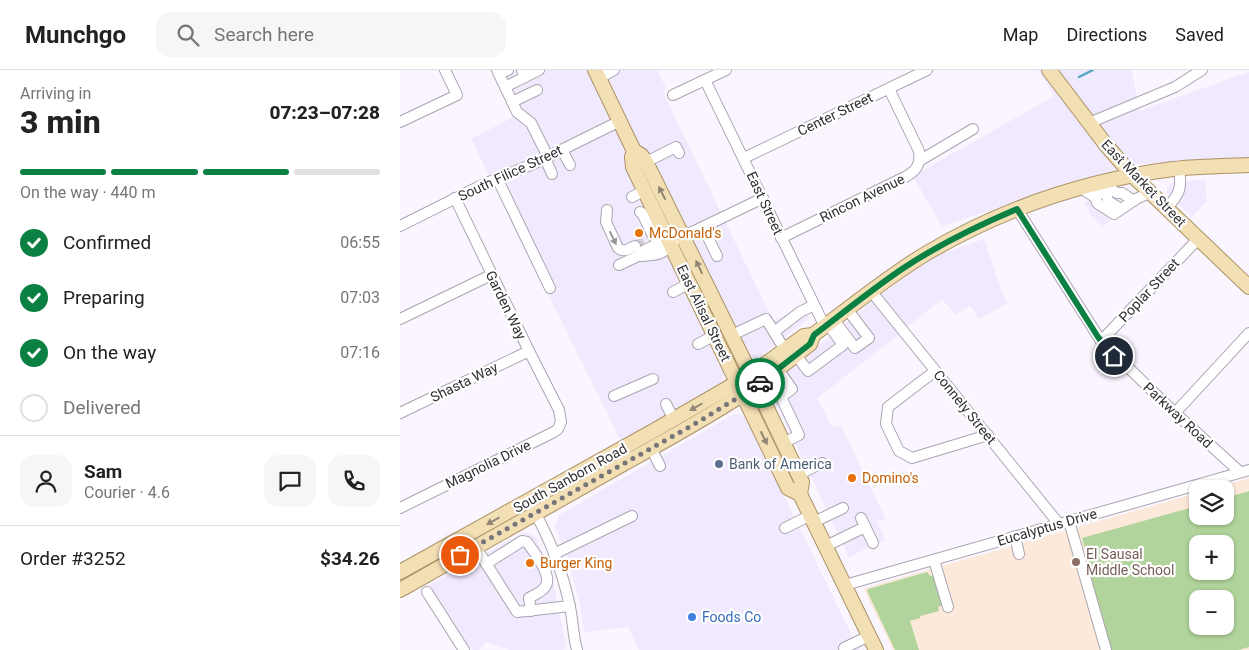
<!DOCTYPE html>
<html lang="en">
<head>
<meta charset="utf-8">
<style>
	body { margin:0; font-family:Roboto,sans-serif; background:#f6f6f6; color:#222; height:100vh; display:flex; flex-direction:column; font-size:19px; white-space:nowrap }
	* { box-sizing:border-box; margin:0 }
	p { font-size:16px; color:#767676 }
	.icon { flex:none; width:28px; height:28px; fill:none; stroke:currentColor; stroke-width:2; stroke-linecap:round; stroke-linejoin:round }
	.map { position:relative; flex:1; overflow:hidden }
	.panel { display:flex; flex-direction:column; background:#fff; width:400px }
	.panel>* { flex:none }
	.fabs { position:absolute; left:789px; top:410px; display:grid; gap:10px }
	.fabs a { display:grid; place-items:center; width:45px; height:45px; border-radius:10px; background:#fff; box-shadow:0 1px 4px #0004; font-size:25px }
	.pin { position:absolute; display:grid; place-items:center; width:42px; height:42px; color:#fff; margin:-21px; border:2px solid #fff; border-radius:50%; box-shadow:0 1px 5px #0007 }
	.courier { position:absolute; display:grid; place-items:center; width:50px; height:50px; margin:-25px; border:4px solid #0b8043; border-radius:50%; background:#fff; color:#222; box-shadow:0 1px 6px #0007 }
	.head em { font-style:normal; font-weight:800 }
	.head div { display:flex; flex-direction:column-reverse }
	.head { display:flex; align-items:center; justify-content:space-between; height:85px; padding:0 20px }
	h1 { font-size:32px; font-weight:800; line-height:38px }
	.bar { display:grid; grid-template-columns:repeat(4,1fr); gap:8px 5px; align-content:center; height:60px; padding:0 20px }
	.bar i { height:6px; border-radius:4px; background:#e0e0e0 }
	.bar .current { background:#0b8043 }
	.bar p { grid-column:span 4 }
	.line { display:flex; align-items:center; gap:12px; padding:0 20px; border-top:1px solid #e0e0e0 }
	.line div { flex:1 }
	.round { display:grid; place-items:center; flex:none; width:52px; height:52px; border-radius:15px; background:#f6f6f6 }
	ol { padding:0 20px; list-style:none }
	li { display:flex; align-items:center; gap:15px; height:55px }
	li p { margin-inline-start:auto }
	li .icon { padding:5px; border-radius:50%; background:#0b8043; color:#fff; stroke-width:4 }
	li:last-child { color:#767676 }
	li i { width:28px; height:28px; border:2px solid #e0e0e0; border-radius:50% }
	header { display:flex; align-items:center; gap:30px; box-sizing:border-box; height:70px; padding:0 25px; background:#fff; border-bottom:1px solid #e0e0e0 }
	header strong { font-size:24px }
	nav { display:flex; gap:28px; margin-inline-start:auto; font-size:18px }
	.search { width:350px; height:45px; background:#f6f6f6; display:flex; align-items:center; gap:12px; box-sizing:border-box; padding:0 18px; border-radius:15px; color:#767676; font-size:19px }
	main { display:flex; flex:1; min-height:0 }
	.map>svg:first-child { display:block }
</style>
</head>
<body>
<header>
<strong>Munchgo</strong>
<div class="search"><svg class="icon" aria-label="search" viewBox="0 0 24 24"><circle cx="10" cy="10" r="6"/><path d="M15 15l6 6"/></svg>Search here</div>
<nav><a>Map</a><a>Directions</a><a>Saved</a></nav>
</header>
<main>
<section class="panel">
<div class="head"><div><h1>3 min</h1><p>Arriving in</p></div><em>07:23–07:28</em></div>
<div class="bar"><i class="current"></i><i class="current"></i><i class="current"></i><i></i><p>On the way · 440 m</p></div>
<ol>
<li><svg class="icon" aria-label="check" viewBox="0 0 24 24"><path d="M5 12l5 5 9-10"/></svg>Confirmed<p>06:55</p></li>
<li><svg class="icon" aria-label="check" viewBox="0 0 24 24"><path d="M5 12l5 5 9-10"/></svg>Preparing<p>07:03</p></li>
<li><svg class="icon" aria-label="check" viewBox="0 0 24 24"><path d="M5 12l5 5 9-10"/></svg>On the way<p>07:16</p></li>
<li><i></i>Delivered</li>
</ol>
<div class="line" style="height:90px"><a class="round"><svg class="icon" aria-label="person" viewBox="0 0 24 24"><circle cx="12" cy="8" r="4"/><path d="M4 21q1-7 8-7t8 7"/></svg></a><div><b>Sam</b><p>Courier · 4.6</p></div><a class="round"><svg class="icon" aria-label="chat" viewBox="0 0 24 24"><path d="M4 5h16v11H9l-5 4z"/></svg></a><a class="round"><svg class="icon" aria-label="phone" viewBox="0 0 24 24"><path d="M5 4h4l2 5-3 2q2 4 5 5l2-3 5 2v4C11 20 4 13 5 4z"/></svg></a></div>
<div class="line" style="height:65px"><div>Order #3252</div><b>$34.26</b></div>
</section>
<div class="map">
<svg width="849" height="580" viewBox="0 0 849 580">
	<rect width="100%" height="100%" fill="#faf5fe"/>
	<!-- commercial -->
	<g fill="#f1e9fe">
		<polygon points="103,0 257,0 266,18 263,22 373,251 404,237 409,248 370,279 356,288 355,287 324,305 322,311 221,371 71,69 123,42"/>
		<polygon points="638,0 732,0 739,41 849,2 849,88 735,94 542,156 513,106 654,26"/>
		<polygon points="805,109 807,131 792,147 767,123 767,117 771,113"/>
		<polygon points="726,122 737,131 703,156 692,147 684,132"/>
		<polygon points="584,169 601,220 608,233 579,249 570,235 556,245 542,229 474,284 417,328 432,357 441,356 486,449 477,451 485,470 449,487 370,320 372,314 469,234 532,187"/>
		<polygon points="334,344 339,344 346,348 459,580 239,580 228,557 184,562 180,535 168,490 155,457 159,445"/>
		<polygon points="123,463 130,463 136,467 152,507 167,579 161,580 110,580 87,572 79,580 73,580 64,574 26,517"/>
	</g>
	<!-- education -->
	<path fill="#fde9da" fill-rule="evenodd" d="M849,408V580H493L465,522L464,519L466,518L482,513L797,423L798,446H825V419H813ZM798,474H825V501H798ZM798,529H825V556H798Z"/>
	<!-- green -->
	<g fill="#b0d49b" fill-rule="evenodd">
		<path d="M849,421V577L839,580H709L686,500L714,492L713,491L690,497L682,468L797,436L798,446H825V428ZM798,474H825V501H798ZM798,529H825V556H798Z"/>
		<polygon points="527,502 530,506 535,505 544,534 538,537 539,541 520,546 520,548 510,551 519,580 495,580 467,521 468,519"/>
	</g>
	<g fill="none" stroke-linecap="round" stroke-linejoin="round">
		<!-- stream -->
		<polyline stroke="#55a8c2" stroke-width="2.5" points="679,7 693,0"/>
		<!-- minor-tunnel -->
		<polyline stroke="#d2cdd5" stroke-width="10" stroke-dasharray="10 5" stroke-linecap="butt" points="235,176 253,166"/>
		<defs>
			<g id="minor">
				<polyline points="97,0 117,42 131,53 148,87"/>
				<polyline points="99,4 108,0"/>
				<polyline points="125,7 139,0"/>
				<polyline points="199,8 214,0"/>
				<polyline points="305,10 425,257"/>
				<polyline points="105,17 125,7 122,0"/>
				<polyline points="273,25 326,0"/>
				<polyline points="112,32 137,20"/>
				<polyline points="0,52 57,25 45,0"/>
				<polyline points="689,53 775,17 802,0"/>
				<polyline points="162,80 170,95"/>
				<polyline points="145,88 152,104"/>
				<polyline points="344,88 527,0"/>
				<polyline points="519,91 573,59"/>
				<polyline points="246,92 276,77 279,83"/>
				<polyline points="97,108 150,218"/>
				<polyline points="703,113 717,123 722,123 734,131"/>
				<polyline points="692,115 707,126 708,131 721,139"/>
				<polyline points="681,118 696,128 697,133 714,144 736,129 749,123"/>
				<polyline points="232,127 245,120"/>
				<polyline points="617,139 701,271 775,343 840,402"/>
				<path d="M766,139C780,124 782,118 779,99"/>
				<path d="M207,140L206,152L218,178C224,183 229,179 235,176"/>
				<polyline points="240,142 242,143 253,166"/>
				<polyline points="0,156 84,114 133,94 220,51"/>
				<polyline points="303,157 317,186"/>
				<path d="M381,168L505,107C516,101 521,95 519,81L489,19"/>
				<polyline points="278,169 363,128"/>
				<path d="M238,186C252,185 263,187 271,173"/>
				<polyline points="219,195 238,186 243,181 263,171 271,173"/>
				<polyline points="471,221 659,454"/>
				<polyline points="273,222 290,213"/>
				<polyline points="0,249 91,205"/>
				<polyline points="434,250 455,278 469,268 447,239"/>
				<polyline points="374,262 400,242 414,235"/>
				<polyline points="332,265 366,249 385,280"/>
				<polyline points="701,271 798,169"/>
				<polyline points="298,274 315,265"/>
				<polyline points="396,285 408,301 443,275 428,254"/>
				<polyline points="378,299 392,319 381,327 399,365 383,373"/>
				<polyline points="535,301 488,337 486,354 499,381 512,388 588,365"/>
				<polyline points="214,326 253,309"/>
				<polyline points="266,334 274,350"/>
				<polyline points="0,343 129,281"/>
				<polyline points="775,343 849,263"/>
				<polyline points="251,378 260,396"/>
				<polyline points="398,405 422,393"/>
				<polyline points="0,438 154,362 158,359 161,352 159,340 129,281 55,128"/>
				<path d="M133,439C150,469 163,503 170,537C173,551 173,566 177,580"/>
				<polyline points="461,448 473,473"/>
				<polyline points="669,451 706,580"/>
				<polyline points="414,452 443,438"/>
				<polyline points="385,458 411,445"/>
				<polyline points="615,466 619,484"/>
				<polyline points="75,476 117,542 170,536"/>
				<polyline points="426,476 465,457"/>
				<polyline points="154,484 232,446"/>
				<polyline points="534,490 548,537"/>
				<path d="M86,494L122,471L127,472C133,481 154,506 145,517C142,522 134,525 129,528L131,541"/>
				<polyline points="445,515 849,400"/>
				<polyline points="27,522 64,580"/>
				<polyline points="444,578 469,566"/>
			</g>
			<g id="major">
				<polyline points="195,0 234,81 232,87 233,97 388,418 400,424"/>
				<polyline points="649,0 706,75 733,106 849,217"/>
				<polyline points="234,81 241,85 246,92 356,315 402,412 400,424 476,580"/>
				<path d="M0,502L255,360L338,312L371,290L404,266L413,265C451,237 487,207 527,183C602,139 687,110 773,99C798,96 824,96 849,95"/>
				<path d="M0,520C75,477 150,435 225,393C265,371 305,349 343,324C367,308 388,291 410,274L413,265"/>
			</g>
		</defs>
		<!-- minor casing -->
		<use href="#minor" stroke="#aba4b1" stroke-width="12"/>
		<!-- major casing -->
		<use href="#major" stroke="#aa9366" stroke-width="16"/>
		<!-- minor -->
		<use href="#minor" stroke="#fff" stroke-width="10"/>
		<!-- major -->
		<use href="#major" stroke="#f3dfb4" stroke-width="14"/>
	</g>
	<!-- one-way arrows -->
	<defs><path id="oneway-solid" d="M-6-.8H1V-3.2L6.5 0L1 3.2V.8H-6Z" transform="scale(1.25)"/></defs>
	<g fill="#928674">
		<use href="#oneway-solid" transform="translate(262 123) rotate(-117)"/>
		<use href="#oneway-solid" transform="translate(299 197) rotate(-115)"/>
		<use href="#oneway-solid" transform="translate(296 337) rotate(150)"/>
		<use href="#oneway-solid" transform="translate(364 368) rotate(64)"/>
		<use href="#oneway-solid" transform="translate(93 451) rotate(151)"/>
	</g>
	<use fill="#989699" href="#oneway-solid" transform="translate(213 168) rotate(64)"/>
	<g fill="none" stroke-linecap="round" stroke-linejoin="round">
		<!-- done -->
		<polyline stroke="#77747a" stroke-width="5" stroke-dasharray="0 9" points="60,485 293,355 334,330 360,313"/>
		<!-- route -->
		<path stroke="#0b8043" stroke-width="6" d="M360,313L410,274L414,265C443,243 471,220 502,199C538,175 577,156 617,139L698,267L714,286"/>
	</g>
	<!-- markers -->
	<g fill="#e8710a" stroke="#fff" stroke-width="2">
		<circle cx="239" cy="163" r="5"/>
		<circle cx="452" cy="408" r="5"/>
		<circle cx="130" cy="493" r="5"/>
	</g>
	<circle fill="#5c6f8a" stroke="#fff" stroke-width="2" cx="319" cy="394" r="5"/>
	<circle fill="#8d6e63" stroke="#fff" stroke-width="2" cx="676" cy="492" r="5"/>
	<circle fill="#3f7fe0" stroke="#fff" stroke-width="2" cx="292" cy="547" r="5"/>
	<g text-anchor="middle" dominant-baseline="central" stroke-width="4.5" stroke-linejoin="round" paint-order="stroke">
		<!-- street labels -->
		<g font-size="14" fill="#302e33" stroke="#fff">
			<text transform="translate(435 44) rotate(-26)">Center Street</text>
			<text transform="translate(110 103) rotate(-25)">South Filice Street</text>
			<text transform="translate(744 113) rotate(46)">East Market Street</text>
			<text transform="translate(462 128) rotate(-26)">Rincon Avenue</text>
			<text transform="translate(365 133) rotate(65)">East Street</text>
			<text transform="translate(749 220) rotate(-47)">Poplar Street</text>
			<text transform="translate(106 235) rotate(64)">Garden Way</text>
			<text transform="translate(304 243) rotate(64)">East Alisal Street</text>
			<text transform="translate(64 312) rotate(-26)">Shasta Way</text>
			<text transform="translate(565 337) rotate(51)">Connely Street</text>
			<text transform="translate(778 345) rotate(43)">Parkway Road</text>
			<text transform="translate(88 394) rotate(-26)">Magnolia Drive</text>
			<text transform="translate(170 408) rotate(-29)">South Sanborn Road</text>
			<text transform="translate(647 457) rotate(-16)">Eucalyptus Drive</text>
		</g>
		<!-- food labels -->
		<g font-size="14" fill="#c56008" stroke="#fff" text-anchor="start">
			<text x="249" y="163">McDonald's</text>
			<text x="462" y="408">Domino's</text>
			<text x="140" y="493">Burger King</text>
		</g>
		<!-- service labels -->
		<g font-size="14" fill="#4e5e75" stroke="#fff" text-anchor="start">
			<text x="329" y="394">Bank of America</text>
		</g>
		<!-- education labels -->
		<g font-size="14" fill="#785e54" stroke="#fff" text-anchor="start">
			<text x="686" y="484">El Sausal<tspan x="686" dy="16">Middle School</tspan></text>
		</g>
		<!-- shop labels -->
		<g font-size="14" fill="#366cbe" stroke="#fff" text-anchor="start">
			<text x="302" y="547">Foods Co</text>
		</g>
	</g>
</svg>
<div class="fabs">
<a><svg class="icon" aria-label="layers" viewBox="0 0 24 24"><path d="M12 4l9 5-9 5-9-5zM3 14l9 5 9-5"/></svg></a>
<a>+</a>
<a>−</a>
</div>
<div class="pin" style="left:60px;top:485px;background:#ea580c"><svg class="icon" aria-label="bag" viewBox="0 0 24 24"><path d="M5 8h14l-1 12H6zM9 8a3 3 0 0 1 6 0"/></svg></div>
<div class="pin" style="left:714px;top:286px;background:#1f2937"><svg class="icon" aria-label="home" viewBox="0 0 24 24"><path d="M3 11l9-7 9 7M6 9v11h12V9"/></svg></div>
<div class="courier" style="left:360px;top:313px"><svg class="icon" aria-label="car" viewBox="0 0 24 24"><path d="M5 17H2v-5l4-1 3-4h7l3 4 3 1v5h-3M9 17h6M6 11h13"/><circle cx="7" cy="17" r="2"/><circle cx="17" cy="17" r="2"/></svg></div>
</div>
</main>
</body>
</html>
